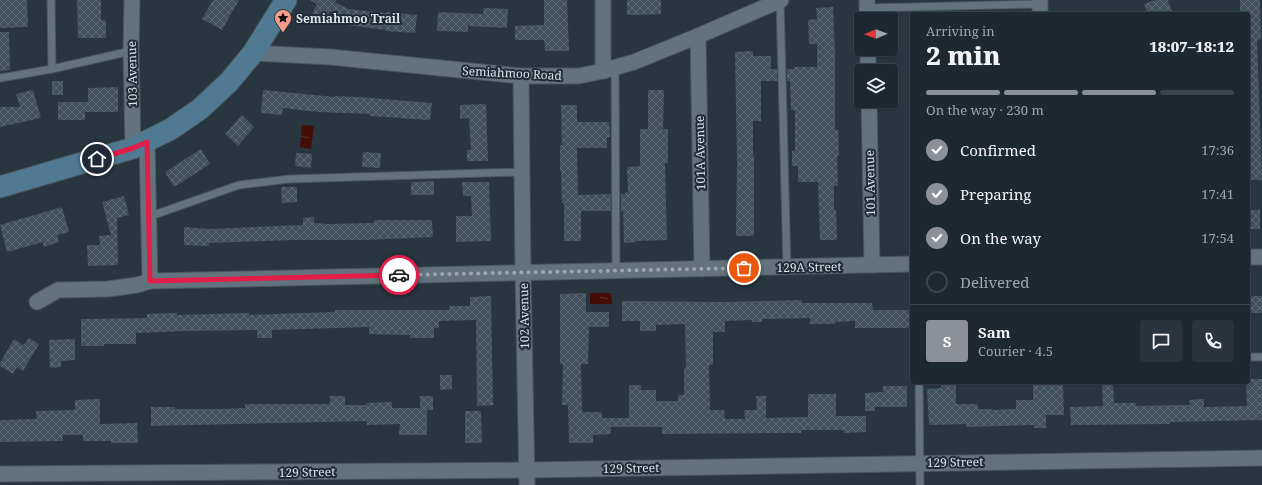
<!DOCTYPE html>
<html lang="en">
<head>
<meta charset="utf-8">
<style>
	body { margin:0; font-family:"Noto Serif",serif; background:#2b343c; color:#f1f3f6; height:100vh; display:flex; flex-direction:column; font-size:15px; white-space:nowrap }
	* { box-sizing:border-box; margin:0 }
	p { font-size:13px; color:#a1a6ab }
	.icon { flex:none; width:22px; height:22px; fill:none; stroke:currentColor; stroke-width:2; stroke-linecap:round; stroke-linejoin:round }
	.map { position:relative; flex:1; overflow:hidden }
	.side { position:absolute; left:910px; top:12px; width:340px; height:372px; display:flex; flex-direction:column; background:#1e2830; border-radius:4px; box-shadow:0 1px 3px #0004,0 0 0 1px #3c444c }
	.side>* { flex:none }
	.needle { width:26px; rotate:269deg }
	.tools { position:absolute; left:854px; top:12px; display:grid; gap:8px }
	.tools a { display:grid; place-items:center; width:44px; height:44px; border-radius:4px; background:#1e2830; box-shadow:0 1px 3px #0004,0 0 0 1px #3c444c; font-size:20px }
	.pin { position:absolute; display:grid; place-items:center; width:34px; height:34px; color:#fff; margin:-17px; border:2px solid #fff; border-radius:50%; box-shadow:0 1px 4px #0007 }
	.courier { position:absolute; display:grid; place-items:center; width:40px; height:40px; margin:-20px; border:3px solid #e11d48; border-radius:50%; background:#fff; color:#222; box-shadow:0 1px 5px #0007 }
	.headline em { font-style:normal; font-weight:800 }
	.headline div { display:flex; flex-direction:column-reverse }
	.headline { display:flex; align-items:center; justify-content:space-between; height:68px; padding:0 16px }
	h1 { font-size:26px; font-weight:800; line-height:30px }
	.bar { display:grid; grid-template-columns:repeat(4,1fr); gap:6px 4px; align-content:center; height:48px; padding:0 16px }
	.bar i { height:5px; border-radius:3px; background:#3c444c }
	.bar .current { background:#8c9099 }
	.bar p { grid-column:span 4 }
	.line { display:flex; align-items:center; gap:10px; padding:0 16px; border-top:1px solid #3c444c }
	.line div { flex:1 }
	.round { display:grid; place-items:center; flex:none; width:42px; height:42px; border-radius:4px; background:#2b343c }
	ol { padding:0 16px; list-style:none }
	li { display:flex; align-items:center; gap:12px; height:44px }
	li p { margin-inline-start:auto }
	li .icon { padding:4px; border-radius:50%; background:#8c9099; color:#fff; stroke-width:4 }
	li:last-child { color:#a1a6ab }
	li i { width:22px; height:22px; border:2px solid #3c444c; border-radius:50% }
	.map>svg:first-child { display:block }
</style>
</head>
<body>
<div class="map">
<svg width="1262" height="485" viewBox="0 0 1262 485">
	<defs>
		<pattern id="water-ripples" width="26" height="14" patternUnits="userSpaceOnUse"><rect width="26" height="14" fill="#440d05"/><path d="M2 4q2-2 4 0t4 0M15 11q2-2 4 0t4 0" fill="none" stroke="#5e3029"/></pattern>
		<pattern id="building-cross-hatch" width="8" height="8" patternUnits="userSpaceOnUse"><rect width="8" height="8" fill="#41515b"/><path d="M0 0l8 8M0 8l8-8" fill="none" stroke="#5c6a73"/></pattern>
	</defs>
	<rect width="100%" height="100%" fill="#283640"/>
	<!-- water -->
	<g fill="url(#water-ripples)">
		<polygon points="302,125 314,126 311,149 300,147"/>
		<polygon points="590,293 611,293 612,304 590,304"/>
	</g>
	<!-- building -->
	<g fill="url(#building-cross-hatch)">
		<polygon points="0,0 27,0 28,27 0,28"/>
		<polygon points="77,0 101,0 101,20 106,20 106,38 78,38"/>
		<polygon points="213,0 239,0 222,30 202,19"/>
		<polygon points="310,0 336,0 335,2 348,9 387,13 387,12 417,15 415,33 386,31 386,30 347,25 348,20 330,11 324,23 311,16 317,4"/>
		<polygon points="544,0 567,0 569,51 545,51 544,40 515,40 515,26 544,25"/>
		<polygon points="627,0 661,0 661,14 627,15"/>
		<polygon points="1155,0 1168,0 1173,14 1148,14 1144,4"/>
		<polygon points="1240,0 1260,0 1261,39 1257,40 1262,180 1248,180 1248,14 1240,14"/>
		<polygon points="833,7 835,52 835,130 838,130 839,155 837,156 838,186 834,186 834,210 836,210 837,240 820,240 818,182 798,182 798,166 792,166 792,151 795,151 795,110 791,110 790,81 787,81 787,69 794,69 794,67 817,67 817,44 809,44 808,20 817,19 816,8"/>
		<polygon points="484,8 508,9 507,28 468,26 468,32 437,31 438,12 483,14"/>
		<polygon points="0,32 9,32 10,70 0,71"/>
		<polygon points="753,51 753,56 771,56 771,69 777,69 777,81 761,81 761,121 753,121 753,155 754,155 754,236 736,236 737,161 735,52"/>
		<rect x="52" y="81" width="11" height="14"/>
		<polygon points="118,87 118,112 85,112 85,120 58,120 58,102 88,102 88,88"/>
		<polygon points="33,90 41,118 0,127 0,107 20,107 16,94"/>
		<polygon points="263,90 335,97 335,96 358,97 432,103 430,120 370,116 370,114 319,112 283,108 282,115 261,113"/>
		<polygon points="648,90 664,90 663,129 668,129 668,163 665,163 667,240 637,241 637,242 624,243 623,211 621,211 621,194 625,194 625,192 628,192 627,167 640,166 640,129 648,129"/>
		<polygon points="486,104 488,161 467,161 467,150 471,150 469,118 460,119 460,105"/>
		<polygon points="561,105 577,105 577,122 609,122 610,137 607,137 607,148 577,148 578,195 611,194 611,211 581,211 581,241 564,241 564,203 562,203 561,171 560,171 560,145 562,145"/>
		<polygon points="242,115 254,127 238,146 225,134"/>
		<polygon points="201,149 210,164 174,187 165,172"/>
		<polygon points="363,152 381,153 380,168 362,167"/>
		<polygon points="296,153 312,154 311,168 295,166"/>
		<polygon points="434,181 434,195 411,195 411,182"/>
		<polygon points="462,182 489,182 491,241 456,242 456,216 472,216 471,196 463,196"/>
		<polygon points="281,187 297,187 297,202 282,203"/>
		<polygon points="124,196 129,215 117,218 118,265 88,266 87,245 100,245 99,236 111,235 102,202"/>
		<polygon points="62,207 69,232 57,235 59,242 44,247 43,242 7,252 0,225"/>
		<rect x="1248" y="210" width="12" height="19"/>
		<polygon points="314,217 314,223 328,224 374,223 374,220 432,220 433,237 365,240 294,240 209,243 209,246 184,245 184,227 210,229 303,225 303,218"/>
		<polygon points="586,293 586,312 609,312 609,327 589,327 588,364 581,364 582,412 602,412 602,418 629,418 629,385 641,385 641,390 656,390 656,401 678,401 678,395 684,395 684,368 686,368 685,324 656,325 656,331 640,331 640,321 622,321 622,301 724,302 802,300 802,303 872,303 873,310 909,310 909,328 855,328 855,321 835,322 835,324 810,324 810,318 762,319 762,322 752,322 752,320 725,321 725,332 713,332 713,365 709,365 710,410 724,410 725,419 745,419 744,410 757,410 756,396 766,396 766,418 808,417 808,394 836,394 836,416 866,416 866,432 844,433 844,430 801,430 801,433 662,434 662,427 611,427 611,434 593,435 593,443 569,443 568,405 562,405 563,364 560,364 560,294"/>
		<polygon points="491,296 493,405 477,406 476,320 439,321 439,328 434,328 434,338 410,338 410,335 369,334 369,327 272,330 272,338 257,338 257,330 186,331 136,333 136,344 104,344 104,346 81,346 81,319 147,318 147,314 177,313 177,315 249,313 249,315 335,312 335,310 449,310 449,306 470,306 470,297"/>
		<rect x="1248" y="296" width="14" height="17"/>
		<polygon points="29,338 39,344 23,371 17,367 13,374 0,366 0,363 14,339 24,345"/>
		<polygon points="75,339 75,360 61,361 61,367 50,368 49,340"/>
		<polygon points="440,375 452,375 452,389 440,390"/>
		<polygon points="1248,379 1262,379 1262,420 1170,422 1170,424 1071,425 1070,407 1103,406 1102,384 1113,384 1114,403 1136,403 1136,406 1179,405 1190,405 1189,400 1204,399 1204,407 1247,406 1246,382 1248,382"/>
		<polygon points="956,382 956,404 978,404 978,409 992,409 992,410 1016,409 1016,400 1033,400 1033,384 1063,384 1064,415 1046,415 1046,428 1034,428 1034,425 966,427 966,424 929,425 927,389 941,388 941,383"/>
		<polygon points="883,386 907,386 907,407 875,407 875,411 865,411 865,393 883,392"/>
		<polygon points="330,396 345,396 345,405 367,405 366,403 392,402 392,408 420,408 420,396 433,396 433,410 427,410 427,435 399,435 400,424 367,425 367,421 151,426 151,407 175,407 175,409 222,409 245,408 245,404 330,404"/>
		<polygon points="100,399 100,424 137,423 138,443 111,443 111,441 83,441 83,435 63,435 63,441 0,442 0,420 37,419 36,411 75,410 75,400"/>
		<polygon points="465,411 481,411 482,443 465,443"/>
	</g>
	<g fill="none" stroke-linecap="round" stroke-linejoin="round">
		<defs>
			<g id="lane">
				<polyline points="51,0 52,69"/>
				<polyline points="780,1 787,267"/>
				<polyline points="867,8 1040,4"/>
				<polyline points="615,68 616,271"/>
				<polyline points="0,78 52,69 131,51"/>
				<polyline points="148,217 239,185 289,179 522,172"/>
				<polyline points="1248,357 1262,357"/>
				<polyline points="919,382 920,485"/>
			</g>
			<g id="street">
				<polyline points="132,0 131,51 133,148"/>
				<polyline points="603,0 603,71"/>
				<polyline points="867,0 867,19"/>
				<polyline points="1040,0 1040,14"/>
				<polyline points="698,36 702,269"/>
				<polyline points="868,49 868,71"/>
				<polyline points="253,53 330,57 521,76 579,76 603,71 634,62 698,36 781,0"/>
				<polyline points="521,76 523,273 527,485"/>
				<polyline points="869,101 872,265"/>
				<polyline points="147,142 150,281"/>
				<polyline points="1248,257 1262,257"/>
				<polyline points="37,302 58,290 108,289 137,285 150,281 912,264"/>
				<polyline points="0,474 527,470 1262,458"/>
			</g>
			<polyline id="secondary" points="0,187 133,148 171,129 200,109 229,82 253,53 286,0"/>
		</defs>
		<!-- lane casing -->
		<use href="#lane" stroke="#48555d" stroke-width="9"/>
		<!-- street casing -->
		<use href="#street" stroke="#48555d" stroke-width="17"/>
		<!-- secondary casing -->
		<use href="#secondary" stroke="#48555d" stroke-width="23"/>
		<!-- lane -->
		<use href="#lane" stroke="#63737e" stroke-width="7"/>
		<!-- street -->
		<use href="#street" stroke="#63737e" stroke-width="15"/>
		<!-- secondary -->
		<use href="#secondary" stroke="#507a92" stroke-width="21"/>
	</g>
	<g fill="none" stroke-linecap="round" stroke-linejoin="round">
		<!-- done -->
		<polyline stroke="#9ba6ae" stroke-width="4" stroke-dasharray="0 7.2" points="399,275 744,268"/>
		<!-- route -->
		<polyline stroke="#e11d48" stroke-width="5" points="97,159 133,148 147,142 150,281 399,275"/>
	</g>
	<!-- icons -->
	<defs>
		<symbol id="sight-pin" viewBox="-11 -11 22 30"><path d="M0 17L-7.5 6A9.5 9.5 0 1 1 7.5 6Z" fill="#f49d8c" stroke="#1e2c35"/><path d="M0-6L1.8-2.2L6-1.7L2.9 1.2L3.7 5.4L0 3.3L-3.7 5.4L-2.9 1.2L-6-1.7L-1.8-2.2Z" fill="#111"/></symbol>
	</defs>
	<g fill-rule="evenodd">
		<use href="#sight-pin" x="273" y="8" width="20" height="27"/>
	</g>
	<g text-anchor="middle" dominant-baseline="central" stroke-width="4" stroke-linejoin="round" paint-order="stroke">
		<!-- poi labels -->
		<g font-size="12" font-weight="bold" fill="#d9e2e9" stroke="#1e2c35" text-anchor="start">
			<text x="296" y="18">Semiahmoo Trail</text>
		</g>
		<!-- street labels -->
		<g font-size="12" fill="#d9e2e9" stroke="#1e2c35">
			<text transform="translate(512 73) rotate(3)">Semiahmoo Road</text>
			<text transform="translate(132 74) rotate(-91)">103 Avenue</text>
			<text transform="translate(700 153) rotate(-91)">101A Avenue</text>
			<text transform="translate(870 183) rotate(-91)">101 Avenue</text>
			<text transform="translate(809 267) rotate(-1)">129A Street</text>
			<text transform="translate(524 316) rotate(-91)">102 Avenue</text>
			<text transform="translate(955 462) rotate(-1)">129 Street</text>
			<text transform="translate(631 468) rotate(-1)">129 Street</text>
			<text transform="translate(307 472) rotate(-1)">129 Street</text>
		</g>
	</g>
</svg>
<div class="tools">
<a><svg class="needle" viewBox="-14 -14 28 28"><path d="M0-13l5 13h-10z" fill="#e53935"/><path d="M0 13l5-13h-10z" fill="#a1a6ab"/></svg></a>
<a><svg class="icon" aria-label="layers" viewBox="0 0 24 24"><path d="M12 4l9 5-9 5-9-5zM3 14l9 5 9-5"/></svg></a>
</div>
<div class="pin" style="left:744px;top:268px;background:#ea580c"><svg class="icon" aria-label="bag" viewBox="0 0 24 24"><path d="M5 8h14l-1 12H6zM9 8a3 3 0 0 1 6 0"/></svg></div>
<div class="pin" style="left:97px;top:159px;background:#1f2937"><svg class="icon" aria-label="home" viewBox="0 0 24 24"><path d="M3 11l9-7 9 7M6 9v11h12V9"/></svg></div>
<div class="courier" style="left:399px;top:275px"><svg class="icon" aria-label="car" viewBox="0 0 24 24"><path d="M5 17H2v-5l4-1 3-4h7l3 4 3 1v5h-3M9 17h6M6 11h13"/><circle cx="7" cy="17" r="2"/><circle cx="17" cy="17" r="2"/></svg></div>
<section class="side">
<div class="headline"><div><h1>2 min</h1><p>Arriving in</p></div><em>18:07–18:12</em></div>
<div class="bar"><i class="current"></i><i class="current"></i><i class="current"></i><i></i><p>On the way · 230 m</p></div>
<ol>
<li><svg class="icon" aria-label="check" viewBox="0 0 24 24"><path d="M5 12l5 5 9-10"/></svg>Confirmed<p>17:36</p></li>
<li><svg class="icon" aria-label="check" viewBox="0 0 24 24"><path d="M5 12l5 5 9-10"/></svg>Preparing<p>17:41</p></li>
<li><svg class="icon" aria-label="check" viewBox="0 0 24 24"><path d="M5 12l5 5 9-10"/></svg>On the way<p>17:54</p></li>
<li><i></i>Delivered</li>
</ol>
<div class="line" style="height:72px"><b class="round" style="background:#8c9099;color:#fff">S</b><div><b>Sam</b><p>Courier · 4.5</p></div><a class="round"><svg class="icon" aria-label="chat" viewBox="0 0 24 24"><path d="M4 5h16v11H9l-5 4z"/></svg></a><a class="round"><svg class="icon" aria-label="phone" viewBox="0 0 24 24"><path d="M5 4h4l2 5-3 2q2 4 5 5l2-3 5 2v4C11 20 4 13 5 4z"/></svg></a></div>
</section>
</div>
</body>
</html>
